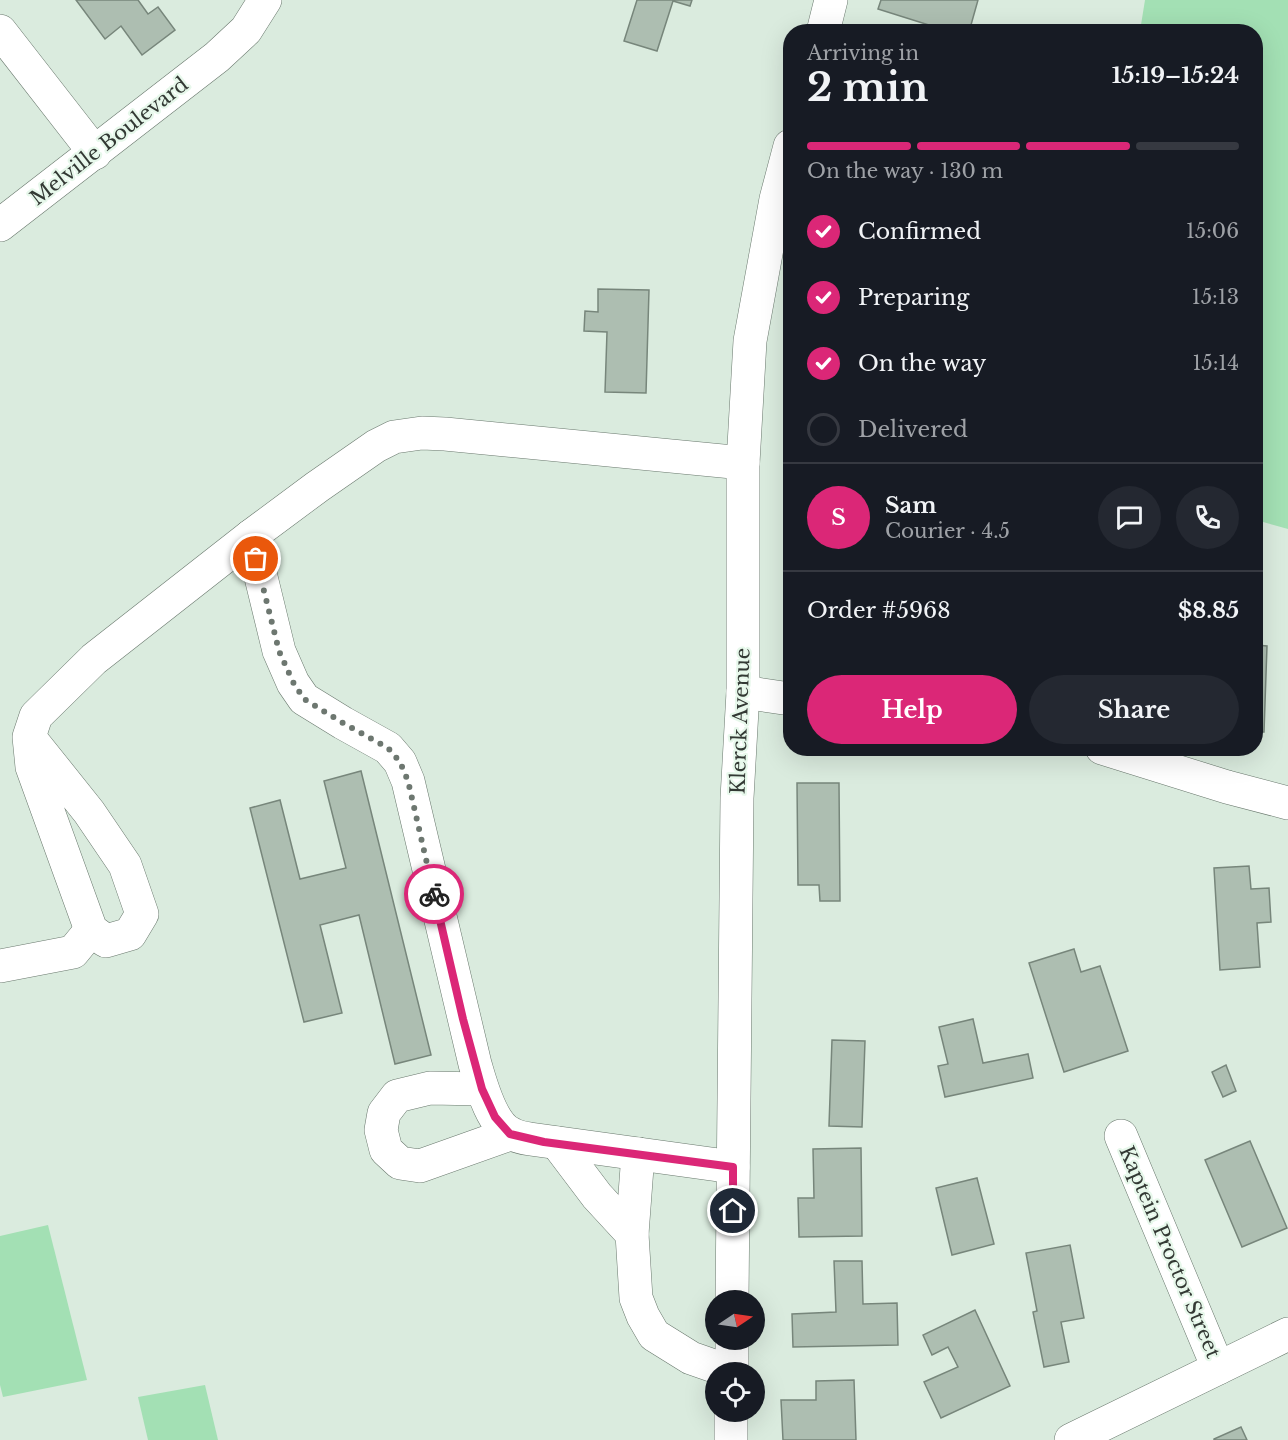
<!DOCTYPE html>
<html lang="en">
<head>
<meta charset="utf-8">
<style>
	body { margin:0; font-family:"Libre Baskerville",serif; background:#242831; color:#f1f3f6; height:100vh; display:flex; flex-direction:column; font-size:22px; white-space:nowrap }
	* { box-sizing:border-box; margin:0 }
	p { font-size:20px; color:#9ea1a6 }
	.icon { flex:none; width:33px; height:33px; fill:none; stroke:currentColor; stroke-width:2; stroke-linecap:round; stroke-linejoin:round }
	.map { position:relative; flex:1; overflow:hidden }
	.sheet { position:absolute; left:783px; top:24px; width:480px; height:732px; display:flex; flex-direction:column; background:#171b24; border-radius:24px; box-shadow:0 6px 24px #0002 }
	.sheet>* { flex:none }
	.needle { width:39px; rotate:77deg }
	.buttons { position:absolute; left:705px; top:1290px; display:grid; gap:12px }
	.buttons a { display:grid; place-items:center; width:60px; height:60px; border-radius:50%; background:#171b24; box-shadow:0 6px 24px #0002; font-size:30px }
	.pin { position:absolute; display:grid; place-items:center; width:51px; height:51px; color:#fff; margin:-26px; border:3px solid #fff; border-radius:50%; box-shadow:0 2px 6px #0007 }
	.courier { position:absolute; display:grid; place-items:center; width:60px; height:60px; margin:-30px; border:4px solid #db2777; border-radius:50%; background:#fff; color:#222; box-shadow:0 2px 8px #0007 }
	.head em { font-style:normal; font-weight:700 }
	.head div { display:flex; flex-direction:column-reverse }
	.head { display:flex; align-items:center; justify-content:space-between; height:102px; padding:0 24px }
	h1 { font-size:39px; font-weight:700; line-height:45px }
	.bar { display:grid; grid-template-columns:repeat(4,1fr); gap:9px 6px; align-content:center; height:72px; padding:0 24px }
	.bar i { height:8px; border-radius:4px; background:#363941 }
	.bar .selected { background:#db2777 }
	.bar p { grid-column:span 4 }
	.line { display:flex; align-items:center; gap:15px; padding:0 24px; border-top:2px solid #363941 }
	.line div { flex:1 }
	.round { display:grid; place-items:center; flex:none; width:63px; height:63px; border-radius:32px; background:#242831 }
	ol { padding:0 24px; list-style:none }
	li { display:flex; align-items:center; gap:18px; height:66px }
	li p { margin-inline-start:auto }
	li .icon { padding:6px; border-radius:50%; background:#db2777; color:#fff; stroke-width:4 }
	li:last-child { color:#9ea1a6 }
	li i { width:33px; height:33px; border:3px solid #363941; border-radius:50% }
	.button { display:flex; gap:12px; margin-top:auto; padding:12px 24px }
	.button a { flex:1; height:69px; border-radius:36px; background:#db2777; color:#fff; font-size:24px; font-weight:700; line-height:69px; text-align:center }
	.button a+a { background:#242831; color:#f1f3f6 }
	.map>svg:first-child { display:block }
</style>
</head>
<body>
<div class="map">
<svg width="1288" height="1440" viewBox="0 0 1288 1440">
	<rect width="100%" height="100%" fill="#daebde"/>
	<!-- green -->
	<g fill="#a3e0b4">
		<polygon points="1145,0 1288,0 1288,529 1256,520 1256,32 1140,31"/>
		<polygon points="48,1225 87,1380 3,1397 0,1385 0,1236"/>
		<polygon points="205,1385 218,1440 148,1440 138,1397"/>
	</g>
	<!-- building -->
	<g fill="#adbeb1" stroke="#77867b" stroke-width="1.5">
		<polygon points="76,0 138,0 148,14 158,7 175,30 142,55 121,26 105,39"/>
		<polygon points="637,0 692,0 690,6 673,1 657,51 624,41"/>
		<polygon points="881,0 978,0 969,32 951,32 878,9"/>
		<polygon points="598,289 649,290 646,393 605,392 607,332 584,331 585,311 598,312"/>
		<polygon points="787,482 790,482 790,546"/>
		<polygon points="1256,645 1267,646 1264,732 1256,732"/>
		<polygon points="361,771 431,1055 395,1064 359,915 320,925 342,1013 304,1022 250,808 280,800 300,879 346,868 324,781"/>
		<polygon points="797,783 839,783 840,901 820,901 819,885 798,885"/>
		<polygon points="1249,866 1251,889 1269,888 1271,922 1257,923 1260,967 1220,970 1214,868"/>
		<polygon points="1074,949 1081,972 1100,966 1128,1051 1064,1072 1029,963"/>
		<polygon points="973,1019 983,1063 1028,1054 1033,1078 945,1097 938,1066 948,1064 939,1027"/>
		<polygon points="832,1040 865,1041 862,1127 829,1126"/>
		<polygon points="1226,1065 1236,1091 1223,1097 1212,1072"/>
		<polygon points="1250,1141 1287,1228 1242,1247 1205,1160"/>
		<polygon points="861,1148 862,1236 799,1237 798,1198 814,1198 813,1149"/>
		<polygon points="977,1178 994,1244 952,1255 936,1188"/>
		<polygon points="1070,1245 1084,1318 1061,1322 1069,1362 1044,1367 1033,1312 1037,1311 1026,1253"/>
		<polygon points="834,1261 862,1261 863,1304 897,1303 898,1345 793,1347 792,1314 836,1312"/>
		<polygon points="975,1310 1010,1386 941,1418 924,1382 958,1367 948,1347 932,1355 923,1335"/>
		<polygon points="854,1380 856,1440 783,1440 781,1400 816,1400 816,1381"/>
		<polygon points="1241,1427 1247,1440 1214,1440 1214,1439"/>
	</g>
	<g fill="none" stroke-linecap="round" stroke-linejoin="round">
		<defs>
			<g id="minor">
				<polyline points="0,31 95,153"/>
				<polyline points="823,32 831,0"/>
				<polyline points="0,225 217,57 246,30 265,0"/>
				<path d="M251,536L279,651L293,683L304,699L343,723L388,748L400,762L408,781L475,1064C481,1084 491,1125 512,1134C517,1137 524,1138 530,1139L733,1167"/>
				<polyline points="743,692 790,699"/>
				<polyline points="29,737 89,812 125,865 142,914 130,934 106,941 91,930 32,767 29,737 36,716 94,659 251,536 317,487 376,446 394,437 422,433 445,434 743,463"/>
				<polyline points="1102,748 1227,787 1288,803"/>
				<polyline points="0,966 73,952 91,930"/>
				<polyline points="482,1089 430,1088 397,1096 384,1113 381,1130 386,1150 400,1163 420,1166 510,1134"/>
				<polyline points="1121,1136 1218,1368"/>
				<polyline points="557,1143 597,1196 632,1234 636,1298 643,1316 654,1335 691,1358 731,1372"/>
				<polyline points="632,1234 638,1154"/>
				<polyline points="732,1300 737,798 743,692 743,463 750,341 776,199 790,146"/>
				<polyline points="732,1372 732,1340"/>
				<polyline points="731,1440 731,1412"/>
				<polyline points="1071,1440 1288,1334"/>
			</g>
		</defs>
		<!-- minor casing -->
		<use href="#minor" stroke="#69786d" stroke-width="34"/>
		<!-- minor -->
		<use href="#minor" stroke="#fff" stroke-width="33"/>
	</g>
	<g fill="none" stroke-linecap="round" stroke-linejoin="round">
		<!-- done -->
		<polyline stroke="#6d7770" stroke-width="6" stroke-dasharray="0 10.8" points="256,559 279,651 293,682 304,699 343,723 388,748 400,762 408,781 434,894"/>
		<!-- route -->
		<polyline stroke="#db2777" stroke-width="8" points="434,894 463,1019 482,1089 495,1117 510,1134 544,1142 733,1167 733,1211"/>
	</g>
	<g text-anchor="middle" dominant-baseline="central" stroke-width="4.5" stroke-linejoin="round" paint-order="stroke">
		<!-- street labels -->
		<g font-size="20" fill="#333934" stroke="#e7f8eb">
			<text transform="translate(109 141) rotate(-38)">Melville Boulevard</text>
			<text transform="translate(740 721) rotate(-88)">Klerck Avenue</text>
			<text transform="translate(1170 1252) rotate(67)">Kaptein Proctor Street</text>
		</g>
	</g>
</svg>
<div class="buttons">
<a><svg class="needle" viewBox="-14 -14 28 28"><path d="M0-13l5 13h-10z" fill="#e53935"/><path d="M0 13l5-13h-10z" fill="#9ea1a6"/></svg></a>
<a><svg class="icon" aria-label="locate" viewBox="0 0 24 24"><circle cx="12" cy="12" r="6"/><path d="M12 2v4M12 18v4M2 12h4M18 12h4"/></svg></a>
</div>
<div class="pin" style="left:256px;top:559px;background:#ea580c"><svg class="icon" aria-label="bag" viewBox="0 0 24 24"><path d="M5 8h14l-1 12H6zM9 8a3 3 0 0 1 6 0"/></svg></div>
<div class="pin" style="left:733px;top:1211px;background:#1f2937"><svg class="icon" aria-label="home" viewBox="0 0 24 24"><path d="M3 11l9-7 9 7M6 9v11h12V9"/></svg></div>
<div class="courier" style="left:434px;top:894px"><svg class="icon" aria-label="bike" viewBox="0 0 24 24"><circle cx="6" cy="16" r="4"/><circle cx="18" cy="16" r="4"/><path d="M6 16l4-8h5l3 8M10 8l3 8H6M13 5h3"/></svg></div>
<section class="sheet">
<div class="head"><div><h1>2 min</h1><p>Arriving in</p></div><em>15:19–15:24</em></div>
<div class="bar"><i class="selected"></i><i class="selected"></i><i class="selected"></i><i></i><p>On the way · 130 m</p></div>
<ol>
<li><svg class="icon" aria-label="check" viewBox="0 0 24 24"><path d="M5 12l5 5 9-10"/></svg>Confirmed<p>15:06</p></li>
<li><svg class="icon" aria-label="check" viewBox="0 0 24 24"><path d="M5 12l5 5 9-10"/></svg>Preparing<p>15:13</p></li>
<li><svg class="icon" aria-label="check" viewBox="0 0 24 24"><path d="M5 12l5 5 9-10"/></svg>On the way<p>15:14</p></li>
<li><i></i>Delivered</li>
</ol>
<div class="line" style="height:108px"><b class="round" style="background:#db2777;color:#fff">S</b><div><b>Sam</b><p>Courier · 4.5</p></div><a class="round"><svg class="icon" aria-label="chat" viewBox="0 0 24 24"><path d="M4 5h16v11H9l-5 4z"/></svg></a><a class="round"><svg class="icon" aria-label="phone" viewBox="0 0 24 24"><path d="M5 4h4l2 5-3 2q2 4 5 5l2-3 5 2v4C11 20 4 13 5 4z"/></svg></a></div>
<div class="line" style="height:78px"><div>Order #5968</div><b>$8.85</b></div>
<div class="button"><a>Help</a><a>Share</a></div>
</section>
</div>
</body>
</html>
